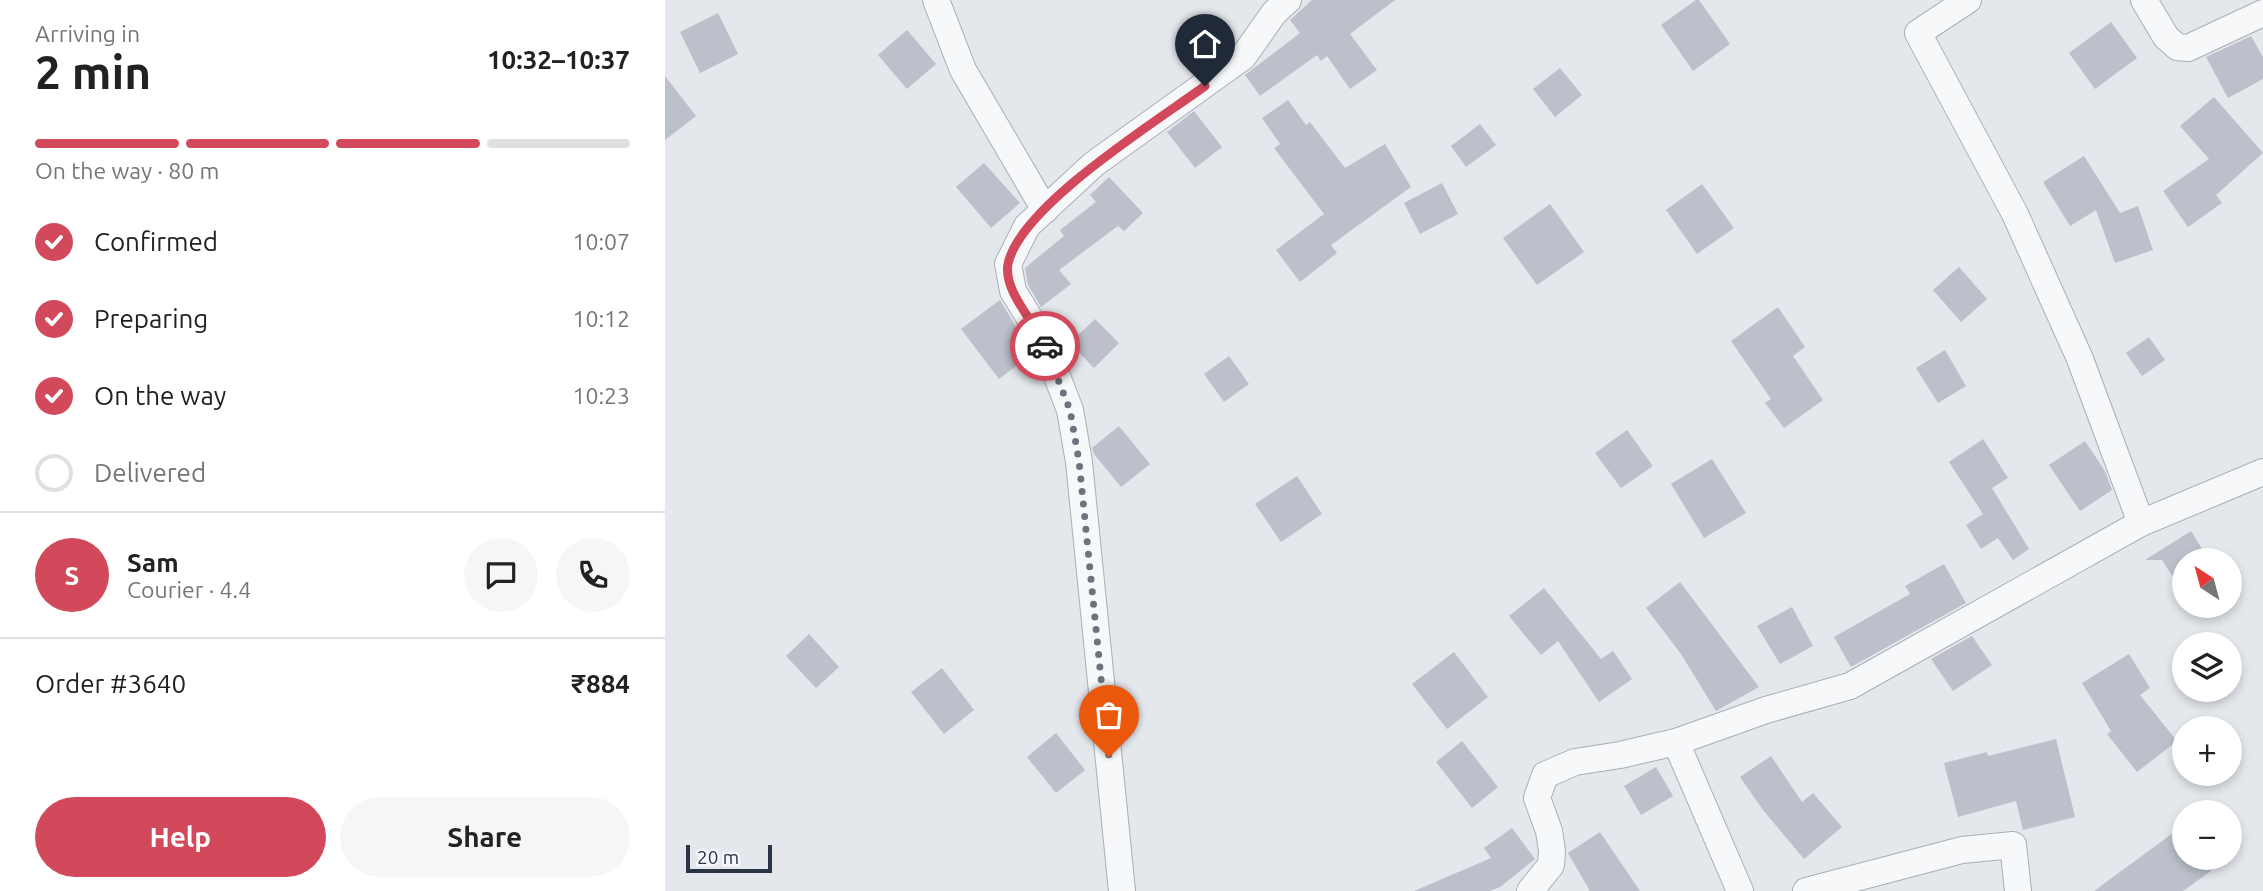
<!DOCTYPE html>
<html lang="en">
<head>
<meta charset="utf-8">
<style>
	body { margin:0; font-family:Ubuntu,sans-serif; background:#f6f6f6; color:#222; height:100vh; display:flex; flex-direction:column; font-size:26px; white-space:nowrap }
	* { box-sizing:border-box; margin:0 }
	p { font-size:23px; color:#767676 }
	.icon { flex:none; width:38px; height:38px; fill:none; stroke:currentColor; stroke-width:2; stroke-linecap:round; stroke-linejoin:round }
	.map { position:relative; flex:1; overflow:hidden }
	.panel { display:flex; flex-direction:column; background:#fff; width:665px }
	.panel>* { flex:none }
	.needle { width:46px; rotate:324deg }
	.controls { position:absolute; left:1507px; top:548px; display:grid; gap:14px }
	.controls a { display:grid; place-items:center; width:70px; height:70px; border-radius:50%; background:#fff; box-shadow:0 4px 10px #0003; font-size:35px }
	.scale { position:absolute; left:21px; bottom:18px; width:86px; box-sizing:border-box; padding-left:7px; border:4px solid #2b3445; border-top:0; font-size:19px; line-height:24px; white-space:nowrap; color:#2b3445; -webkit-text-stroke:5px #f4f6f9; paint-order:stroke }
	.pin { position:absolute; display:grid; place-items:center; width:60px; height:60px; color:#fff; margin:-72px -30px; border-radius:50% 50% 50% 0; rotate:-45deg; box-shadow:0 0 7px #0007 }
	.pin .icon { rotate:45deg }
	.courier { position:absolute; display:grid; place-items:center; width:70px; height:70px; margin:-35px; border:5px solid #d1495b; border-radius:50%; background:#fff; color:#222; box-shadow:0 2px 9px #0007 }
	.head em { font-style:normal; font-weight:700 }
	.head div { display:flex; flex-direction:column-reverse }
	.head { display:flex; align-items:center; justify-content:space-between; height:119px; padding:0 35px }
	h1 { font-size:46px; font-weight:700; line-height:52px }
	.bar { display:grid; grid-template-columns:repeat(4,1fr); gap:10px 7px; align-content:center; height:84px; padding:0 35px }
	.bar i { height:9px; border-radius:5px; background:#e0e0e0 }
	.bar .on { background:#d1495b }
	.bar p { grid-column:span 4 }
	.line { display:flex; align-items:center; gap:18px; padding:0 35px; border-top:2px solid #e0e0e0 }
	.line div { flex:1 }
	.round { display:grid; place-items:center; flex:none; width:74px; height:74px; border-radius:37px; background:#f6f6f6 }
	ol { padding:0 35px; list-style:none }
	li { display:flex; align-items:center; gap:21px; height:77px }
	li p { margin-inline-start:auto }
	li .icon { padding:7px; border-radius:50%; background:#d1495b; color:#fff; stroke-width:4 }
	li:last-child { color:#767676 }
	li i { width:38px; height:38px; border:4px solid #e0e0e0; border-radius:50% }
	.action { display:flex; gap:14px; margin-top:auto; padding:14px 35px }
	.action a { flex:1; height:80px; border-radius:42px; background:#d1495b; color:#fff; font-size:28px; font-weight:700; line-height:80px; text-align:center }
	.action a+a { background:#f6f6f6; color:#222 }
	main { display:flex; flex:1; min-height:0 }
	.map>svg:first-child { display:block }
</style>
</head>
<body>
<main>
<section class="panel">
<div class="head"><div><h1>2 min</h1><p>Arriving in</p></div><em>10:32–10:37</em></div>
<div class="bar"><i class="on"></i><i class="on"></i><i class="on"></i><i></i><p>On the way · 80 m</p></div>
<ol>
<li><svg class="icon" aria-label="check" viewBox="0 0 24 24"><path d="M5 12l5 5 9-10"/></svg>Confirmed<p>10:07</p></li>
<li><svg class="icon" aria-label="check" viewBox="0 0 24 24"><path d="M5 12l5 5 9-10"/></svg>Preparing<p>10:12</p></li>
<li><svg class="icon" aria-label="check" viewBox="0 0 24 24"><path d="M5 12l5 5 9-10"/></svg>On the way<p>10:23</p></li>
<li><i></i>Delivered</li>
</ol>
<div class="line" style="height:126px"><b class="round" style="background:#d1495b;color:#fff">S</b><div><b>Sam</b><p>Courier · 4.4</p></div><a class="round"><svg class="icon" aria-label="chat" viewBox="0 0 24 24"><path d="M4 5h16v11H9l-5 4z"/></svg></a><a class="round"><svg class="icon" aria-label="phone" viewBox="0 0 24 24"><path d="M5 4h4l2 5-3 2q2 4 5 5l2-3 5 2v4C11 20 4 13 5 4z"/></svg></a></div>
<div class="line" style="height:91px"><div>Order #3640</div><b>₹884</b></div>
<div class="action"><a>Help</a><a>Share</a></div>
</section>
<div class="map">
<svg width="1598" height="891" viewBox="0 0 1598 891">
	<rect width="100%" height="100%" fill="#e4e7ec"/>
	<!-- building -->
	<g fill="#bbc0ca">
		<polygon points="647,0 730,0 685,34 712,70 685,89 662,56 656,61 652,55 595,96 580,75 635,33 625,20"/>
		<polygon points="1031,0 1034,0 1065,44 1028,71 996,25"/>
		<polygon points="53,13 73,54 35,73 15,32"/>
		<polygon points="1446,22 1472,58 1430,89 1404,53"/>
		<polygon points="544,23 552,43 524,55 515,35"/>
		<polygon points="242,30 271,64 242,89 213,55"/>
		<polygon points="1586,36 1598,57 1598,79 1563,98 1541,57"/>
		<polygon points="895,68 917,95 890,117 868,89"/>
		<polygon points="0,76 31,116 0,140"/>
		<polygon points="1549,97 1598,153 1551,195 1557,203 1523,227 1498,191 1544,159 1515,126"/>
		<polygon points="623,100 641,125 645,122 680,168 720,144 746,187 666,245 672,253 635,282 611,250 659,214 609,148 615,144 597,118"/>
		<polygon points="529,111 557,147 530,168 502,132"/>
		<polygon points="815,124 831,145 801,167 786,146"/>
		<polygon points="1419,156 1455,213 1473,206 1488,250 1450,263 1431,210 1405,226 1378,182"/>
		<polygon points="319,163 355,203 326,228 291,187"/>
		<polygon points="444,177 478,213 459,231 453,226 394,270 406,284 376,307 363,285 360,268 399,236 395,230 431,202 425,195"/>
		<polygon points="777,183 793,214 755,234 739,203"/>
		<polygon points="1037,184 1069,228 1032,254 1001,210"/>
		<polygon points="885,204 919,252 872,285 838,238"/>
		<polygon points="1294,267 1322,299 1296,322 1268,290"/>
		<polygon points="335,300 367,354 334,379 296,329"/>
		<polygon points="1113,307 1140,347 1128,356 1158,400 1119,428 1100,403 1106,399 1066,341"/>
		<polygon points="430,319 454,343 429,368 405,343"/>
		<polygon points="1484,337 1500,360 1477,376 1461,353"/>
		<polygon points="1280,350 1301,386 1273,403 1251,368"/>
		<polygon points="564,356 584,384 559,402 539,374"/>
		<polygon points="454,426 485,464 456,487 429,454 427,448"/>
		<polygon points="962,430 988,466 956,488 930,453"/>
		<polygon points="1318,439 1343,478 1327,488 1364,549 1348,560 1333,538 1316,549 1301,525 1318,514 1284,462"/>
		<polygon points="1420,441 1440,471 1447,490 1415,511 1384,465"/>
		<polygon points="1047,459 1081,513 1039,538 1006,484"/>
		<polygon points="632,476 657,514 616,542 590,504"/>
		<polygon points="1526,531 1544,560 1519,560 1519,594 1497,560 1480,560"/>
		<polygon points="1279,564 1301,603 1186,667 1169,637 1245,594 1240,586"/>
		<polygon points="1015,582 1094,687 1051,711 1016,654 981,608"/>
		<polygon points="879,588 936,659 948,651 967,679 934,702 893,641 876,655 844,616"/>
		<polygon points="1127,607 1148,646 1115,664 1092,626"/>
		<polygon points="144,634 174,667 151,688 121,656"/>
		<polygon points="1307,636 1327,665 1288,691 1266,659"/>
		<polygon points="789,652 823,697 782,729 747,684"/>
		<polygon points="1464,654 1485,688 1475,695 1512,741 1472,772 1442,734 1446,731 1417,683"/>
		<polygon points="277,668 309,710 279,734 246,692"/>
		<polygon points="391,733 420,770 391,793 362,757"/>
		<polygon points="1391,739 1410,817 1358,830 1351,801 1293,817 1279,763 1322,752 1323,756"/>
		<polygon points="797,741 833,787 807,808 771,762"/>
		<polygon points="1106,756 1137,802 1148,793 1177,827 1139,859 1098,810 1075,777"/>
		<polygon points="991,767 1008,796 976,815 959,786"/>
		<polygon points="1519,825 1519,858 1564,858 1518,891 1429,891"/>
		<polygon points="847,828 870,859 835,887 825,891 749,891 826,858 819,848"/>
		<polygon points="935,832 975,891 925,891 903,853"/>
	</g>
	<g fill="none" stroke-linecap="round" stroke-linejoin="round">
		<defs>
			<g id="minor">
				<polyline points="271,0 298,70 380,210"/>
				<polyline points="1303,0 1253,33 1350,214 1415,359 1476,523"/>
				<polyline points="1479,0 1501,37 1512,47 1523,48 1598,13"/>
				<polyline points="1011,742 1075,891"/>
				<polyline points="457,891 414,462 405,410 378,340 348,291 343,264 362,226 429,164 578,57 609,13 623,0"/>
				<polyline points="865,891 886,865 887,851 884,831 872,798 880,775 910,762 955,755 1011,742 1101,710 1185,686 1476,523 1598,472"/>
				<polyline points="1141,891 1297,850 1348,845 1353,891"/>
			</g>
		</defs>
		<!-- minor casing -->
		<use href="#minor" stroke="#a9aeb7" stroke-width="28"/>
		<!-- minor -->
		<use href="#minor" stroke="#f7f8fa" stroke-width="26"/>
	</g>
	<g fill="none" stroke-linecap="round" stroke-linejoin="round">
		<!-- done -->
		<polyline stroke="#6c737f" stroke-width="7" stroke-dasharray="0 12.6" points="380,346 405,410 414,461 444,757"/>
		<!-- route -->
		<path stroke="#d1495b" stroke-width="9" d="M380,346C370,322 338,291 343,264C355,206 492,121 540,86"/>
	</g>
</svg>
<div class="controls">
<a><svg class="needle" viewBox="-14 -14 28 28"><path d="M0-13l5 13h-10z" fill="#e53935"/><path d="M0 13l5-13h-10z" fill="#767676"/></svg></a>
<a><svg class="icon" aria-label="layers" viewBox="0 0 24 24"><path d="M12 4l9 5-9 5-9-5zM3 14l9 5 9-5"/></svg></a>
<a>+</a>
<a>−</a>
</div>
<div class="scale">20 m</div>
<div class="pin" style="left:444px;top:757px;background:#ea580c"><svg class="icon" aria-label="bag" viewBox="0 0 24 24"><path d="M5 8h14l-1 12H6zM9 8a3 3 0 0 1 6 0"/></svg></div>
<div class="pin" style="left:540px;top:86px;background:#1f2937"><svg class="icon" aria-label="home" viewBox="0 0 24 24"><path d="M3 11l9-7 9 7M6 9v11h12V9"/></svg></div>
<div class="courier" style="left:380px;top:346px"><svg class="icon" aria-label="car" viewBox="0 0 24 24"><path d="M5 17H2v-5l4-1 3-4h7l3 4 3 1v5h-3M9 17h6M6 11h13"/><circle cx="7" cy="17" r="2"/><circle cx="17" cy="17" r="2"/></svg></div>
</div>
</main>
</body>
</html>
